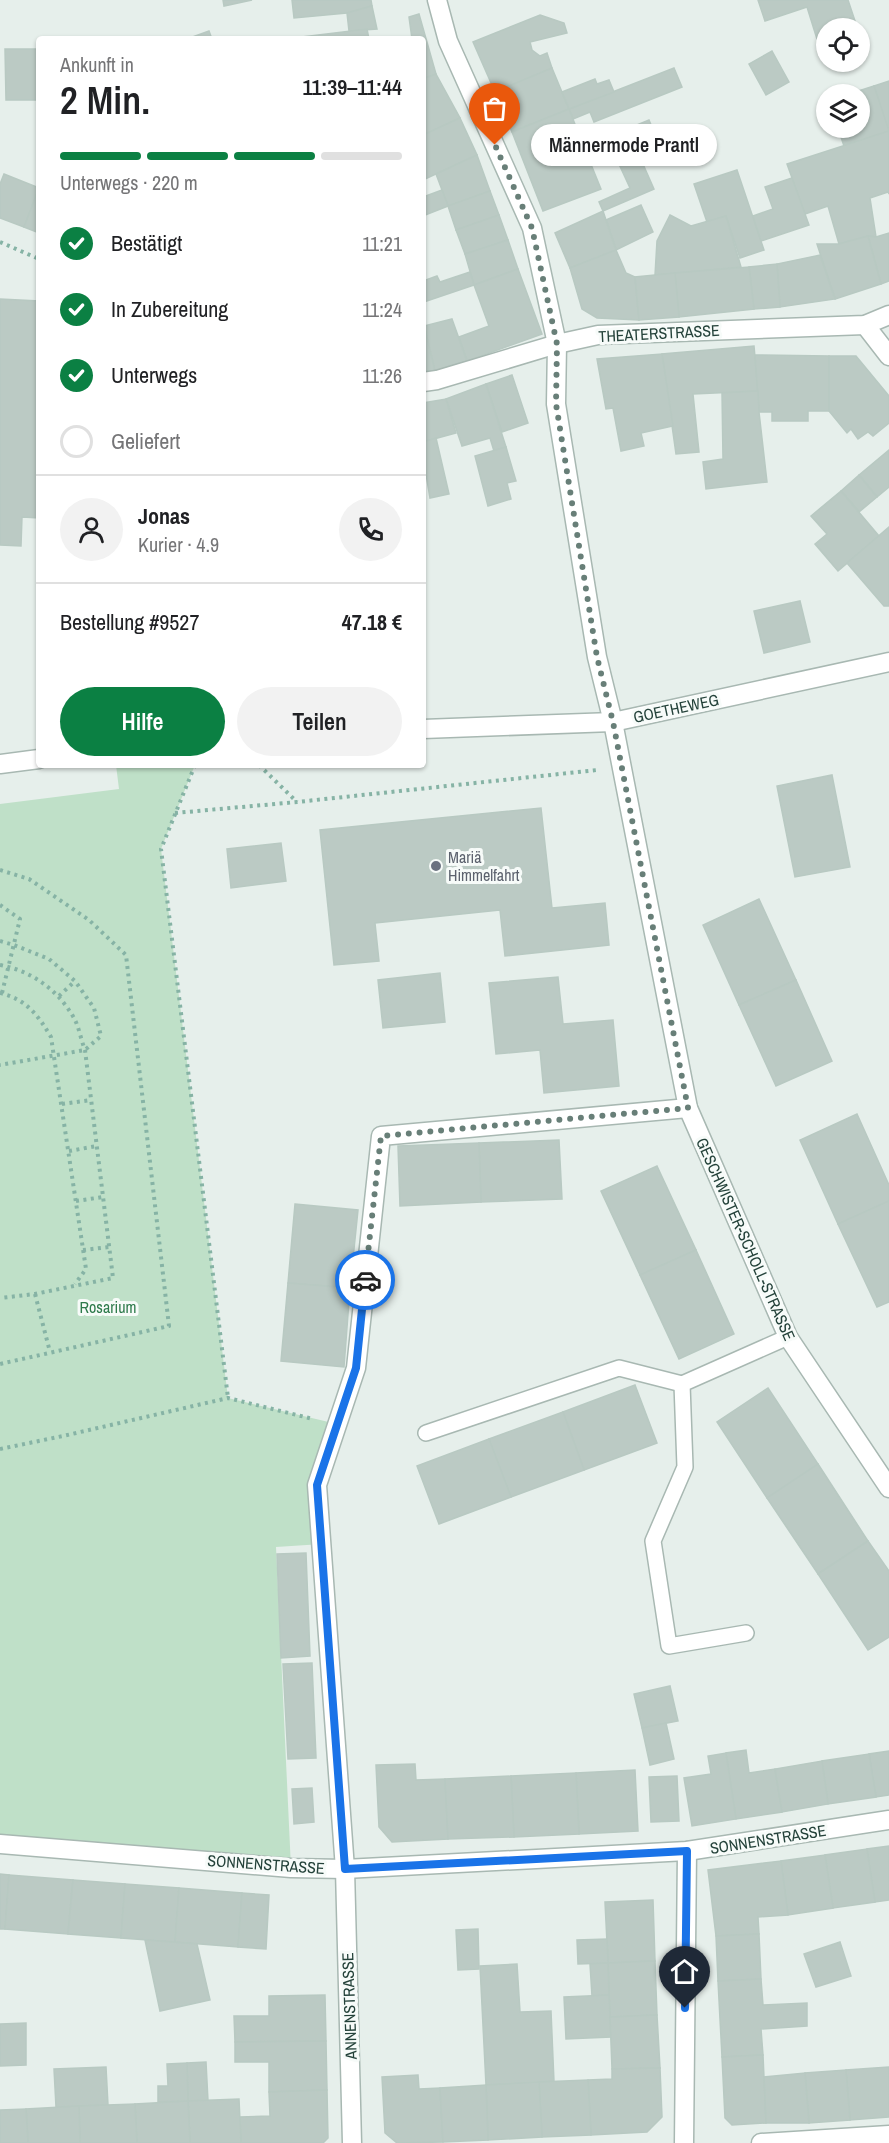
<!DOCTYPE html>
<html lang="de">
<head>
<meta charset="utf-8">
<style>
	body { margin:0; font-family:"Archivo Narrow",sans-serif; background:#f2f2f2; color:#202124; height:100vh; display:flex; flex-direction:column; font-size:22px; white-space:nowrap }
	* { box-sizing:border-box; margin:0 }
	p { font-size:20px; color:#757577 }
	.icon { flex:none; width:33px; height:33px; fill:none; stroke:currentColor; stroke-width:2; stroke-linecap:round; stroke-linejoin:round }
	.map { position:relative; flex:1; overflow:hidden }
	.details { position:absolute; left:36px; top:36px; width:390px; height:732px; display:flex; flex-direction:column; background:#fff; border-radius:6px; box-shadow:0 2px 4px #0004 }
	.details>* { flex:none }
	.controls { position:absolute; left:816px; top:18px; display:grid; gap:12px }
	.controls a { display:grid; place-items:center; width:54px; height:54px; border-radius:50%; background:#fff; box-shadow:0 2px 4px #0004; font-size:30px }
	.pin { position:absolute; display:grid; place-items:center; width:51px; height:51px; color:#fff; margin:-62px -26px; border-radius:50% 50% 50% 0; rotate:-45deg; box-shadow:0 0 6px #0007 }
	.pin .icon { rotate:45deg }
	.courier { position:absolute; display:grid; place-items:center; width:60px; height:60px; margin:-30px; border:4px solid #1a73e8; border-radius:50%; background:#fff; color:#222; box-shadow:0 2px 8px #0007 }
	.bubble { position:absolute; height:42px; border-radius:21px; background:#fff; box-shadow:0 2px 4px #0004; font-size:20px; font-weight:600; line-height:42px; text-align:center }
	.headline em { font-style:normal; font-weight:600 }
	.headline div { display:flex; flex-direction:column-reverse }
	.headline { display:flex; align-items:center; justify-content:space-between; height:102px; padding:0 24px }
	h1 { font-size:39px; font-weight:600; line-height:45px }
	.bar { display:grid; grid-template-columns:repeat(4,1fr); gap:9px 6px; align-content:center; height:72px; padding:0 24px }
	.bar i { height:8px; border-radius:4px; background:#e0e0e0 }
	.bar .current { background:#0b8043 }
	.bar p { grid-column:span 4 }
	.line { display:flex; align-items:center; gap:15px; padding:0 24px; border-top:2px solid #e0e0e0 }
	.line div { flex:1 }
	.round { display:grid; place-items:center; flex:none; width:63px; height:63px; border-radius:32px; background:#f2f2f2 }
	ol { padding:0 24px; list-style:none }
	li { display:flex; align-items:center; gap:18px; height:66px }
	li p { margin-inline-start:auto }
	li .icon { padding:6px; border-radius:50%; background:#0b8043; color:#fff; stroke-width:4 }
	li:last-child { color:#757577 }
	li i { width:33px; height:33px; border:3px solid #e0e0e0; border-radius:50% }
	.button { display:flex; gap:12px; margin-top:auto; padding:12px 24px }
	.button a { flex:1; height:69px; border-radius:36px; background:#0b8043; color:#fff; font-size:24px; font-weight:600; line-height:69px; text-align:center }
	.button a+a { background:#f2f2f2; color:#202124 }
	.map>svg:first-child { display:block }
</style>
</head>
<body>
<div class="map">
<svg width="889" height="2143" viewBox="0 0 889 2143">
	<rect width="100%" height="100%" fill="#e6efeb"/>
	<!-- green -->
	<polygon fill="#bfe0c8" points="116,765 195,765 161,849 228,1398 337,1424 317,1485 322,1544 276,1547 291,1868 0,1844 0,804 119,789"/>
	<!-- building -->
	<g fill="#bbcac4" stroke="#b8c9c2" stroke-width="1.5">
		<polygon points="223,0 252,0 224,6"/>
		<polygon points="292,0 371,0 372,6 347,13 294,18"/>
		<polygon points="758,0 848,0 857,27 851,28 826,28 826,36 817,39 807,7 765,21"/>
		<polygon points="372,6 377,29 349,31 347,13"/>
		<polygon points="419,14 436,74 423,79 423,39 412,39 409,17"/>
		<polygon points="540,15 564,23 567,33 530,42 532,50 540,56 547,53 552,68 495,92 473,42"/>
		<polygon points="367,29 369,39 294,39 294,38"/>
		<polygon points="209,31 212,39 187,39"/>
		<polygon points="5,49 39,49 39,100 6,100"/>
		<polygon points="772,51 789,82 766,95 749,64"/>
		<polygon points="552,68 569,109 512,132 495,92"/>
		<polygon points="674,68 682,87 594,122 590,112 573,119 569,109"/>
		<polygon points="436,74 460,118 423,135 423,79"/>
		<polygon points="595,79 597,84 609,80 614,92 569,109 562,92"/>
		<polygon points="889,81 889,129 888,129 874,86"/>
		<polygon points="874,86 889,131 844,146 838,128 860,128 860,94 849,94"/>
		<polygon points="569,109 580,137 591,133 599,153 588,157 601,189 543,211 512,132"/>
		<polygon points="460,118 477,155 423,180 425,161 423,135"/>
		<polygon points="649,120 660,146 632,159 620,132"/>
		<polygon points="889,131 889,194 888,192 870,198 876,237 868,236 839,244 828,206 805,214 787,164"/>
		<polygon points="477,155 490,191 448,206 436,174"/>
		<polygon points="639,155 654,189 603,211 599,202 630,188 619,164"/>
		<polygon points="737,170 764,250 740,258 726,216 707,222 694,184"/>
		<polygon points="4,174 39,188 24,227 0,218 0,184"/>
		<polygon points="792,178 809,225 761,241 753,216 773,209 765,187"/>
		<polygon points="39,188 39,233 24,227"/>
		<polygon points="442,190 448,206 423,216 423,197"/>
		<polygon points="490,191 499,215 456,230 448,206"/>
		<polygon points="641,205 653,232 616,250 606,220"/>
		<polygon points="603,211 616,250 570,268 555,233"/>
		<polygon points="499,215 508,240 465,254 456,230"/>
		<polygon points="670,215 691,226 726,216 741,267 655,275 657,241"/>
		<polygon points="889,233 889,281 881,284 868,236 876,237"/>
		<polygon points="868,236 881,284 835,299 817,244 839,244"/>
		<polygon points="508,240 518,269 474,285 465,254"/>
		<polygon points="616,250 626,273 635,277 639,320 597,318 582,309 570,268"/>
		<polygon points="820,255 835,299 780,307 777,264"/>
		<polygon points="777,264 780,307 754,309 749,267"/>
		<polygon points="749,267 754,309 679,317 675,273"/>
		<polygon points="518,269 542,334 467,361 459,337 489,326 474,285"/>
		<polygon points="470,272 474,285 424,302 423,281 437,276 440,282"/>
		<polygon points="675,273 679,317 639,320 635,277"/>
		<polygon points="0,299 39,301 39,518 22,517 21,546 0,545"/>
		<polygon points="452,319 467,361 435,371 424,326"/>
		<polygon points="423,326 424,326 435,371 423,371"/>
		<polygon points="754,346 758,391 693,394 699,452 676,454 662,354"/>
		<polygon points="662,354 673,426 641,433 644,446 621,451 613,408 606,409 597,359"/>
		<polygon points="755,355 829,356 829,411 808,411 808,421 772,421 772,412 759,412"/>
		<polygon points="829,356 856,356 889,396 889,423 873,436 868,432 858,439 851,429 847,433 829,411"/>
		<polygon points="512,375 528,423 502,432 486,384"/>
		<polygon points="486,384 506,447 494,451 490,438 462,446 446,399"/>
		<polygon points="758,391 759,412 767,482 706,489 703,462 723,459 722,393"/>
		<polygon points="446,399 456,433 423,442 423,403"/>
		<polygon points="436,438 449,494 430,498 423,456 423,442"/>
		<polygon points="506,447 516,481 507,483 511,499 488,506 475,456"/>
		<polygon points="889,450 889,487 877,497 859,475"/>
		<polygon points="859,475 877,497 859,512 841,491"/>
		<polygon points="841,491 879,536 838,571 815,544 827,534 811,516"/>
		<polygon points="889,527 889,606 884,606 847,563"/>
		<polygon points="800,601 810,642 764,653 754,611"/>
		<polygon points="832,775 850,867 795,877 777,786"/>
		<polygon points="541,808 552,908 605,903 609,945 505,956 500,910 375,923 379,961 334,965 320,830"/>
		<polygon points="281,843 286,881 231,888 227,849"/>
		<polygon points="759,899 796,980 739,1005 703,925"/>
		<polygon points="440,973 445,1022 383,1028 378,980"/>
		<polygon points="558,977 563,1024 613,1020 619,1086 544,1093 540,1050 496,1054 489,983"/>
		<polygon points="796,980 832,1061 776,1086 739,1005"/>
		<polygon points="857,1114 889,1185 889,1201 838,1224 800,1140"/>
		<polygon points="559,1140 562,1199 481,1202 479,1143"/>
		<polygon points="479,1143 481,1202 400,1206 398,1146"/>
		<polygon points="657,1166 696,1250 640,1275 601,1191"/>
		<polygon points="889,1201 889,1302 877,1307 838,1224"/>
		<polygon points="295,1204 358,1210 350,1288 288,1283"/>
		<polygon points="696,1250 734,1334 679,1359 640,1275"/>
		<polygon points="288,1283 350,1288 344,1367 281,1361"/>
		<polygon points="635,1385 657,1443 584,1470 563,1412"/>
		<polygon points="768,1388 818,1464 767,1498 717,1422"/>
		<polygon points="563,1412 584,1470 511,1497 489,1439"/>
		<polygon points="489,1439 511,1497 439,1524 417,1466"/>
		<polygon points="818,1464 868,1541 818,1574 767,1498"/>
		<polygon points="868,1541 889,1571 889,1637 868,1650 818,1574"/>
		<polygon points="306,1553 310,1656 281,1658 277,1554"/>
		<polygon points="312,1663 316,1758 288,1759 283,1664"/>
		<polygon points="670,1686 678,1721 642,1728 634,1694"/>
		<polygon points="666,1723 674,1759 650,1765 642,1728"/>
		<polygon points="746,1750 749,1773 775,1769 782,1812 736,1819 726,1753"/>
		<polygon points="889,1751 889,1795 876,1797 869,1754"/>
		<polygon points="726,1753 736,1819 692,1826 684,1778 711,1774 708,1756"/>
		<polygon points="869,1754 876,1797 828,1804 822,1761"/>
		<polygon points="822,1761 828,1804 782,1812 775,1769"/>
		<polygon points="415,1764 416,1780 445,1779 448,1839 392,1842 379,1827 376,1765"/>
		<polygon points="635,1770 638,1831 579,1834 576,1773"/>
		<polygon points="576,1773 579,1834 514,1837 511,1776"/>
		<polygon points="511,1776 514,1837 448,1839 445,1779"/>
		<polygon points="677,1776 679,1821 651,1822 649,1777"/>
		<polygon points="312,1788 314,1822 294,1824 292,1789"/>
		<polygon points="889,1846 889,1900 875,1902 867,1849"/>
		<polygon points="867,1849 875,1902 833,1908 825,1855"/>
		<polygon points="825,1855 833,1908 788,1915 781,1861"/>
		<polygon points="781,1861 788,1915 758,1917 759,1934 716,1936 708,1870"/>
		<polygon points="0,1874 9,1875 5,1929 0,1929"/>
		<polygon points="9,1875 73,1880 68,1934 5,1929"/>
		<polygon points="73,1880 125,1884 121,1938 68,1934"/>
		<polygon points="125,1884 179,1888 175,1942 121,1938"/>
		<polygon points="179,1888 242,1893 238,1947 175,1942"/>
		<polygon points="242,1893 269,1895 266,1949 238,1947"/>
		<polygon points="653,1900 655,1961 608,1963 605,1902"/>
		<polygon points="478,1929 479,1969 458,1970 456,1930"/>
		<polygon points="759,1934 761,1979 718,1981 716,1936"/>
		<polygon points="607,1939 608,1963 578,1964 577,1940"/>
		<polygon points="145,1940 197,1944 210,2000 160,2011"/>
		<polygon points="840,1942 851,1976 816,1987 804,1954"/>
		<polygon points="655,1961 657,2015 610,2017 608,1963"/>
		<polygon points="608,1963 609,1995 592,1996 590,1964"/>
		<polygon points="517,1964 520,2012 551,2011 554,2082 486,2085 480,1966"/>
		<polygon points="761,1979 763,2005 807,2003 807,2026 761,2029 763,2055 722,2057 718,1981"/>
		<polygon points="325,1995 326,2041 235,2042 234,2016 269,2016 269,1996"/>
		<polygon points="609,1995 611,2037 566,2039 564,1997"/>
		<polygon points="657,2015 660,2068 612,2069 610,2017"/>
		<polygon points="26,2023 26,2065 0,2066 0,2024"/>
		<polygon points="326,2041 327,2090 269,2092 269,2062 235,2062 235,2042"/>
		<polygon points="763,2055 766,2123 732,2125 725,2118 722,2057"/>
		<polygon points="206,2062 208,2101 188,2101 187,2063"/>
		<polygon points="187,2063 188,2101 158,2102 158,2086 168,2086 167,2064"/>
		<polygon points="106,2067 108,2105 56,2107 54,2069"/>
		<polygon points="889,2067 889,2117 850,2120 846,2070"/>
		<polygon points="660,2068 662,2117 647,2132 591,2135 588,2080 612,2079 612,2069"/>
		<polygon points="846,2070 850,2120 809,2123 805,2073"/>
		<polygon points="805,2073 809,2123 766,2123 764,2077"/>
		<polygon points="418,2075 419,2089 440,2088 443,2142 397,2143 385,2133 382,2077"/>
		<polygon points="588,2080 591,2135 542,2137 539,2082"/>
		<polygon points="539,2082 542,2137 488,2140 486,2085"/>
		<polygon points="486,2085 488,2140 443,2142 440,2088"/>
		<polygon points="327,2090 328,2138 323,2143 241,2143 240,2117 270,2116 269,2092"/>
		<polygon points="239,2099 241,2143 190,2143 188,2101"/>
		<polygon points="188,2101 190,2143 137,2143 135,2104"/>
		<polygon points="135,2104 137,2143 80,2143 79,2106"/>
		<polygon points="79,2106 80,2143 28,2143 26,2109"/>
		<polygon points="26,2109 28,2143 0,2143 0,2110"/>
	</g>
	<g fill="none" stroke-linecap="round" stroke-linejoin="round">
		<defs>
			<g id="service">
				<polyline points="426,1433 619,1368 682,1384"/>
				<polyline points="746,1633 669,1646 653,1541 685,1467 682,1384 788,1337"/>
			</g>
			<g id="minor">
				<polyline points="437,0 448,41 532,228 557,344 556,404 597,657 613,722 688,1108 788,1337 889,1488"/>
				<polyline points="865,325 889,356"/>
				<polyline points="423,382 437,380 557,344 598,335 865,325 889,315"/>
				<polyline points="423,729 613,722 889,662"/>
				<polyline points="0,764 39,759"/>
				<polyline points="0,1844 291,1868 345,1869 687,1851 889,1820"/>
				<polyline points="352,2143 345,1869 317,1485 356,1368 381,1136 688,1108"/>
				<polyline points="684,2143 687,1851"/>
				<polyline points="761,2143 889,2135"/>
			</g>
		</defs>
		<!-- service casing -->
		<use href="#service" stroke="#a8b8b2" stroke-width="18"/>
		<!-- minor casing -->
		<use href="#minor" stroke="#a8b8b2" stroke-width="21"/>
		<!-- path -->
		<g stroke="#86b3a5" stroke-width="4" stroke-dasharray="3 4.5" stroke-linecap="butt">
			<polyline points="0,242 39,259"/>
			<polyline points="195,765 161,849 228,1398"/>
			<polyline points="259,765 297,802"/>
			<polyline points="175,813 297,802 597,770"/>
			<polyline points="0,870 29,879 89,920 126,955 169,1326 0,1364"/>
			<polyline points="0,905 20,919 2,993"/>
			<polyline points="0,941 14,945 49,959 75,981 94,1008 101,1036 85,1050 0,1065"/>
			<path d="M0,965C32,971 58,990 74,1018C79,1027 81,1040 85,1050L113,1278L35,1294L0,1298"/>
			<path d="M0,993C26,999 38,1015 51,1037L86,1269L75,1284"/>
			<polyline points="59,996 75,981"/>
			<polyline points="62,1104 91,1100"/>
			<polyline points="69,1151 97,1146"/>
			<polyline points="76,1201 103,1197"/>
			<polyline points="83,1250 109,1247"/>
			<polyline points="35,1294 50,1352"/>
			<polyline points="0,1449 63,1436 228,1398 313,1419"/>
		</g>
		<!-- service -->
		<use href="#service" stroke="#fff" stroke-width="15"/>
		<!-- minor -->
		<use href="#minor" stroke="#fff" stroke-width="18"/>
	</g>
	<g fill="none" stroke-linecap="round" stroke-linejoin="round">
		<!-- done -->
		<polyline stroke="#687f78" stroke-width="6" stroke-dasharray="0 10.8" points="365,1280 381,1136 688,1108 613,722 597,657 556,404 557,344 532,228 495,145"/>
		<!-- route -->
		<polyline stroke="#1a73e8" stroke-width="8" points="365,1280 356,1368 317,1485 345,1869 687,1851 685,2008"/>
	</g>
	<!-- markers -->
	<circle fill="#6b7280" stroke="#f7fbf9" stroke-width="2" cx="436" cy="866" r="6"/>
	<g text-anchor="middle" dominant-baseline="central" stroke-width="6" stroke-linejoin="round" paint-order="stroke">
		<!-- street labels -->
		<g font-size="16" fill="#24423a" stroke="#f7fbf9">
			<text transform="translate(659 333) rotate(-3)">THEATERSTRASSE</text>
			<text transform="translate(676 708) rotate(-12)">GOETHEWEG</text>
			<text transform="translate(746 1239) rotate(66)">GESCHWISTER-SCHOLL-STRASSE</text>
			<text transform="translate(768 1839) rotate(-9)">SONNENSTRASSE</text>
			<text transform="translate(266 1864) rotate(4)">SONNENSTRASSE</text>
			<text transform="translate(349 2006) rotate(-92)">ANNENSTRASSE</text>
		</g>
		<!-- worship labels -->
		<g font-size="16" fill="#5b616d" stroke="#f7fbf9" text-anchor="start">
			<text x="448" y="857">Mariä<tspan x="448" dy="18">Himmelfahrt</tspan></text>
		</g>
		<!-- park labels -->
		<g font-size="16" fill="#2d7a4b" stroke="#f7fbf9">
			<text x="108" y="1307">Rosarium</text>
		</g>
	</g>
</svg>
<div class="controls">
<a><svg class="icon" aria-label="locate" viewBox="0 0 24 24"><circle cx="12" cy="12" r="6"/><path d="M12 2v4M12 18v4M2 12h4M18 12h4"/></svg></a>
<a><svg class="icon" aria-label="layers" viewBox="0 0 24 24"><path d="M12 4l9 5-9 5-9-5zM3 14l9 5 9-5"/></svg></a>
</div>
<div class="pin" style="left:495px;top:145px;background:#ea580c"><svg class="icon" aria-label="bag" viewBox="0 0 24 24"><path d="M5 8h14l-1 12H6zM9 8a3 3 0 0 1 6 0"/></svg></div>
<div class="pin" style="left:685px;top:2008px;background:#1f2937"><svg class="icon" aria-label="home" viewBox="0 0 24 24"><path d="M3 11l9-7 9 7M6 9v11h12V9"/></svg></div>
<div class="courier" style="left:365px;top:1280px"><svg class="icon" aria-label="car" viewBox="0 0 24 24"><path d="M5 17H2v-5l4-1 3-4h7l3 4 3 1v5h-3M9 17h6M6 11h13"/><circle cx="7" cy="17" r="2"/><circle cx="17" cy="17" r="2"/></svg></div>
<div class="bubble" style="left:531px;top:124px;width:186px">Männermode Prantl</div>
<section class="details">
<div class="headline"><div><h1>2 Min.</h1><p>Ankunft in</p></div><em>11:39–11:44</em></div>
<div class="bar"><i class="current"></i><i class="current"></i><i class="current"></i><i></i><p>Unterwegs · 220 m</p></div>
<ol>
<li><svg class="icon" aria-label="check" viewBox="0 0 24 24"><path d="M5 12l5 5 9-10"/></svg>Bestätigt<p>11:21</p></li>
<li><svg class="icon" aria-label="check" viewBox="0 0 24 24"><path d="M5 12l5 5 9-10"/></svg>In Zubereitung<p>11:24</p></li>
<li><svg class="icon" aria-label="check" viewBox="0 0 24 24"><path d="M5 12l5 5 9-10"/></svg>Unterwegs<p>11:26</p></li>
<li><i></i>Geliefert</li>
</ol>
<div class="line" style="height:108px"><a class="round"><svg class="icon" aria-label="person" viewBox="0 0 24 24"><circle cx="12" cy="8" r="4"/><path d="M4 21q1-7 8-7t8 7"/></svg></a><div><b>Jonas</b><p>Kurier · 4.9</p></div><a class="round"><svg class="icon" aria-label="phone" viewBox="0 0 24 24"><path d="M5 4h4l2 5-3 2q2 4 5 5l2-3 5 2v4C11 20 4 13 5 4z"/></svg></a></div>
<div class="line" style="height:78px"><div>Bestellung #9527</div><b>47.18 €</b></div>
<div class="button"><a>Hilfe</a><a>Teilen</a></div>
</section>
</div>
</body>
</html>
